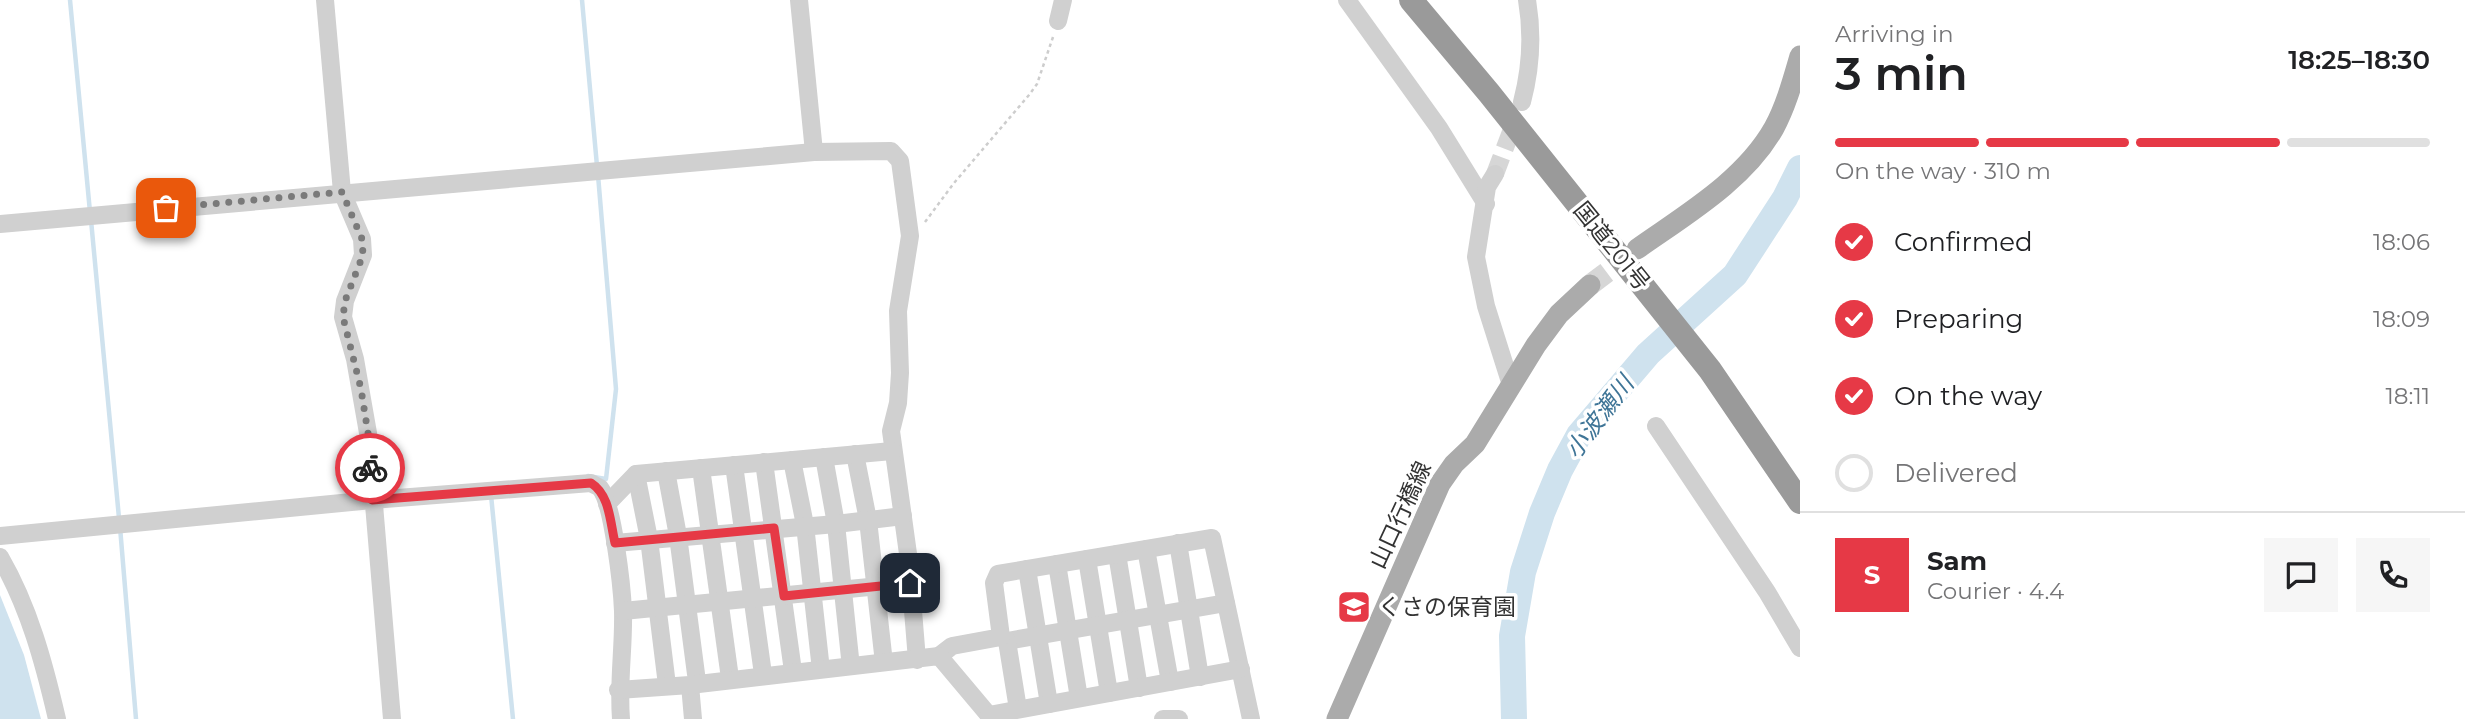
<!DOCTYPE html>
<html lang="en">
<head>
<meta charset="utf-8">
<style>
	body { margin:0; font-family:Montserrat,"Noto Sans JP",sans-serif; background:#f6f6f6; color:#202124; height:100vh; display:flex; flex-direction:column; font-size:26px; white-space:nowrap }
	* { box-sizing:border-box; margin:0 }
	p { font-size:23px; color:#757577 }
	.icon { flex:none; width:38px; height:38px; fill:none; stroke:currentColor; stroke-width:2; stroke-linecap:round; stroke-linejoin:round }
	.map { position:relative; flex:1; overflow:hidden }
	.panel { display:flex; flex-direction:column; background:#fff; width:665px }
	.panel>* { flex:none }
	.pin { position:absolute; display:grid; place-items:center; width:60px; height:60px; color:#fff; margin:-30px; border-radius:14px; box-shadow:0 4px 10px #0006 }
	.courier { position:absolute; display:grid; place-items:center; width:70px; height:70px; margin:-35px; border:5px solid #e63946; border-radius:50%; background:#fff; color:#222; box-shadow:0 2px 9px #0007 }
	.overview em { font-style:normal; font-weight:600 }
	.overview div { display:flex; flex-direction:column-reverse }
	.overview { display:flex; align-items:center; justify-content:space-between; height:119px; padding:0 35px }
	h1 { font-size:46px; font-weight:600; line-height:52px }
	.bar { display:grid; grid-template-columns:repeat(4,1fr); gap:10px 7px; align-content:center; height:84px; padding:0 35px }
	.bar i { height:9px; border-radius:5px; background:#e0e0e0 }
	.bar .selected { background:#e63946 }
	.bar p { grid-column:span 4 }
	.line { display:flex; align-items:center; gap:18px; padding:0 35px; border-top:2px solid #e0e0e0 }
	.line div { flex:1 }
	.round { display:grid; place-items:center; flex:none; width:74px; height:74px; border-radius:0px; background:#f6f6f6 }
	ol { padding:0 35px; list-style:none }
	li { display:flex; align-items:center; gap:21px; height:77px }
	li p { margin-inline-start:auto }
	li .icon { padding:7px; border-radius:50%; background:#e63946; color:#fff; stroke-width:4 }
	li:last-child { color:#757577 }
	li i { width:38px; height:38px; border:4px solid #e0e0e0; border-radius:50% }
	main { display:flex; flex:1; min-height:0 }
	.map>svg:first-child { display:block }
</style>
</head>
<body>
<main>
<div class="map">
<svg width="1800" height="719" viewBox="0 0 1800 719">
	<rect width="100%" height="100%" fill="#fff"/>
	<!-- water -->
	<polygon fill="#cfe2ee" points="0,595 24,655 41,719 0,719"/>
	<g fill="none" stroke-linecap="round" stroke-linejoin="round">
		<!-- stream -->
		<g stroke="#cfe2ee" stroke-width="4.5">
			<polyline points="70,0 90,212"/>
			<polyline points="582,0 597,166"/>
			<polyline points="91,220 119,518"/>
			<polyline points="588,476 606,479 616,389 598,175"/>
			<polyline points="491,495 513,719"/>
			<polyline points="120,527 136,719"/>
		</g>
		<!-- river -->
		<polyline stroke="#cfe2ee" stroke-width="26" points="1514,719 1512,636 1523,572 1542,513 1560,470 1579,435 1648,354 1735,275 1785,198 1800,168"/>
		<!-- minor-tunnel -->
		<polyline stroke="#d6d6d6" stroke-width="18" stroke-dasharray="18 9" stroke-linecap="butt" points="1495,174 1517,116"/>
		<!-- major-tunnel -->
		<polyline stroke="#d6d6d6" stroke-width="21" stroke-dasharray="21 10" stroke-linecap="butt" points="1590,285 1635,251"/>
		<!-- path -->
		<polyline stroke="#cdcdcd" stroke-width="2.5" stroke-dasharray="3.5 3.5" stroke-linecap="butt" points="925,222 954,183 1029,95 1037,84 1053,37"/>
		<!-- minor -->
		<g stroke="#d0d0d0" stroke-width="18">
			<polyline points="325,0 342,192 362,239 363,255 345,301 343,317 355,359 368,433 392,719"/>
			<polyline points="799,0 814,152"/>
			<polyline points="1347,0 1439,128 1486,204"/>
			<polyline points="1058,21 1063,0"/>
			<path d="M1522,102C1531,68 1533,35 1527,0"/>
			<polyline points="1495,174 1487,187 1476,257 1486,306 1511,385"/>
			<polyline points="0,224 814,152 891,151 900,161 910,236 898,311 900,373 898,403 891,431 909,561 917,660"/>
			<polyline points="1656,426 1767,592 1800,648"/>
			<polyline points="855,454 868,520 883,654"/>
			<polyline points="824,457 836,524 850,658"/>
			<polyline points="792,460 805,525 820,661"/>
			<polyline points="764,462 792,664"/>
			<polyline points="734,465 762,667"/>
			<polyline points="701,468 729,671"/>
			<polyline points="666,471 678,536 696,674"/>
			<polyline points="636,474 649,539 666,677"/>
			<polyline points="607,504 636,474 892,451"/>
			<path d="M0,536L372,500L591,483C594,485 597,486 600,488C613,503 622,588 623,611C624,647 618,682 621,719"/>
			<polyline points="615,543 836,524 903,516"/>
			<polyline points="1178,543 1200,677"/>
			<polyline points="1146,549 1170,682"/>
			<polyline points="1117,554 1139,688"/>
			<path d="M0,557C29,607 44,663 57,719"/>
			<polyline points="1087,559 1109,693"/>
			<polyline points="1057,564 1079,698"/>
			<polyline points="1027,569 1049,704"/>
			<polyline points="623,611 910,583"/>
			<polyline points="1001,637 1007,641 1226,603"/>
			<polyline points="1007,641 1018,709"/>
			<polyline points="939,656 952,646 1001,637 994,583 998,574 1212,538 1251,719"/>
			<polyline points="690,685 693,719"/>
			<polyline points="618,690 690,685 939,656 992,719"/>
			<polyline points="989,715 1241,669"/>
			<polyline points="1163,719 1179,719"/>
		</g>
		<!-- major -->
		<g stroke="#ababab" stroke-width="21">
			<path d="M1637,249C1685,215 1744,181 1774,128C1786,106 1793,80 1800,56"/>
			<polyline points="1337,719 1440,484 1454,464 1475,444 1536,345 1559,314 1590,285"/>
		</g>
		<!-- highway -->
		<polyline stroke="#9a9a9a" stroke-width="24" points="1411,0 1489,93 1710,370 1800,502"/>
	</g>
	<g fill="none" stroke-linecap="round" stroke-linejoin="round">
		<!-- done -->
		<polyline stroke="#7a7a7a" stroke-width="7" stroke-dasharray="0 12.6" points="166,208 342,192 362,239 363,255 345,301 343,317 361,389 368,433 370,468"/>
		<!-- route -->
		<path stroke="#e63946" stroke-width="9" d="M370,468L372,500L591,483C610,495 610,522 615,543L774,528L784,596L910,583"/>
	</g>
	<!-- icons -->
	<defs>
		<symbol id="school-square" viewBox="-11 -11 22 22"><rect x="-9" y="-9" width="18" height="18" rx="4" fill="#e63946" stroke="#fff"/><path d="M0-5L7-2L0 1L-7-2ZM-4 1L0 2.5L4 1V4Q0 6-4 4Z" fill="#fff"/></symbol>
	</defs>
	<g fill-rule="evenodd">
		<use href="#school-square" x="1335" y="588" width="38" height="38"/>
	</g>
	<g text-anchor="middle" dominant-baseline="central" stroke-width="7" stroke-linejoin="round" paint-order="stroke">
		<!-- street labels -->
		<g font-size="23" fill="#333" stroke="#fff">
			<text transform="translate(1612 246) rotate(51)">国道201号</text>
			<text transform="translate(1400 515) rotate(-65)">山口行橋線</text>
		</g>
		<!-- poi labels -->
		<g font-size="23" fill="#333" stroke="#fff" text-anchor="start">
			<text x="1378" y="607">くさの保育園</text>
		</g>
		<!-- water labels -->
		<g font-size="24" font-style="italic" fill="#3f7597" stroke="#fff">
			<text transform="translate(1599 417) rotate(-53)">小波瀬川</text>
		</g>
	</g>
</svg>
<div class="pin" style="left:166px;top:208px;background:#ea580c"><svg class="icon" aria-label="bag" viewBox="0 0 24 24"><path d="M5 8h14l-1 12H6zM9 8a3 3 0 0 1 6 0"/></svg></div>
<div class="pin" style="left:910px;top:583px;background:#1f2937"><svg class="icon" aria-label="home" viewBox="0 0 24 24"><path d="M3 11l9-7 9 7M6 9v11h12V9"/></svg></div>
<div class="courier" style="left:370px;top:468px"><svg class="icon" aria-label="bike" viewBox="0 0 24 24"><circle cx="6" cy="16" r="4"/><circle cx="18" cy="16" r="4"/><path d="M6 16l4-8h5l3 8M10 8l3 8H6M13 5h3"/></svg></div>
</div>
<section class="panel">
<div class="overview"><div><h1>3 min</h1><p>Arriving in</p></div><em>18:25–18:30</em></div>
<div class="bar"><i class="selected"></i><i class="selected"></i><i class="selected"></i><i></i><p>On the way · 310 m</p></div>
<ol>
<li><svg class="icon" aria-label="check" viewBox="0 0 24 24"><path d="M5 12l5 5 9-10"/></svg>Confirmed<p>18:06</p></li>
<li><svg class="icon" aria-label="check" viewBox="0 0 24 24"><path d="M5 12l5 5 9-10"/></svg>Preparing<p>18:09</p></li>
<li><svg class="icon" aria-label="check" viewBox="0 0 24 24"><path d="M5 12l5 5 9-10"/></svg>On the way<p>18:11</p></li>
<li><i></i>Delivered</li>
</ol>
<div class="line" style="height:126px"><b class="round" style="background:#e63946;color:#fff">S</b><div><b>Sam</b><p>Courier · 4.4</p></div><a class="round"><svg class="icon" aria-label="chat" viewBox="0 0 24 24"><path d="M4 5h16v11H9l-5 4z"/></svg></a><a class="round"><svg class="icon" aria-label="phone" viewBox="0 0 24 24"><path d="M5 4h4l2 5-3 2q2 4 5 5l2-3 5 2v4C11 20 4 13 5 4z"/></svg></a></div>
</section>
</main>
</body>
</html>
